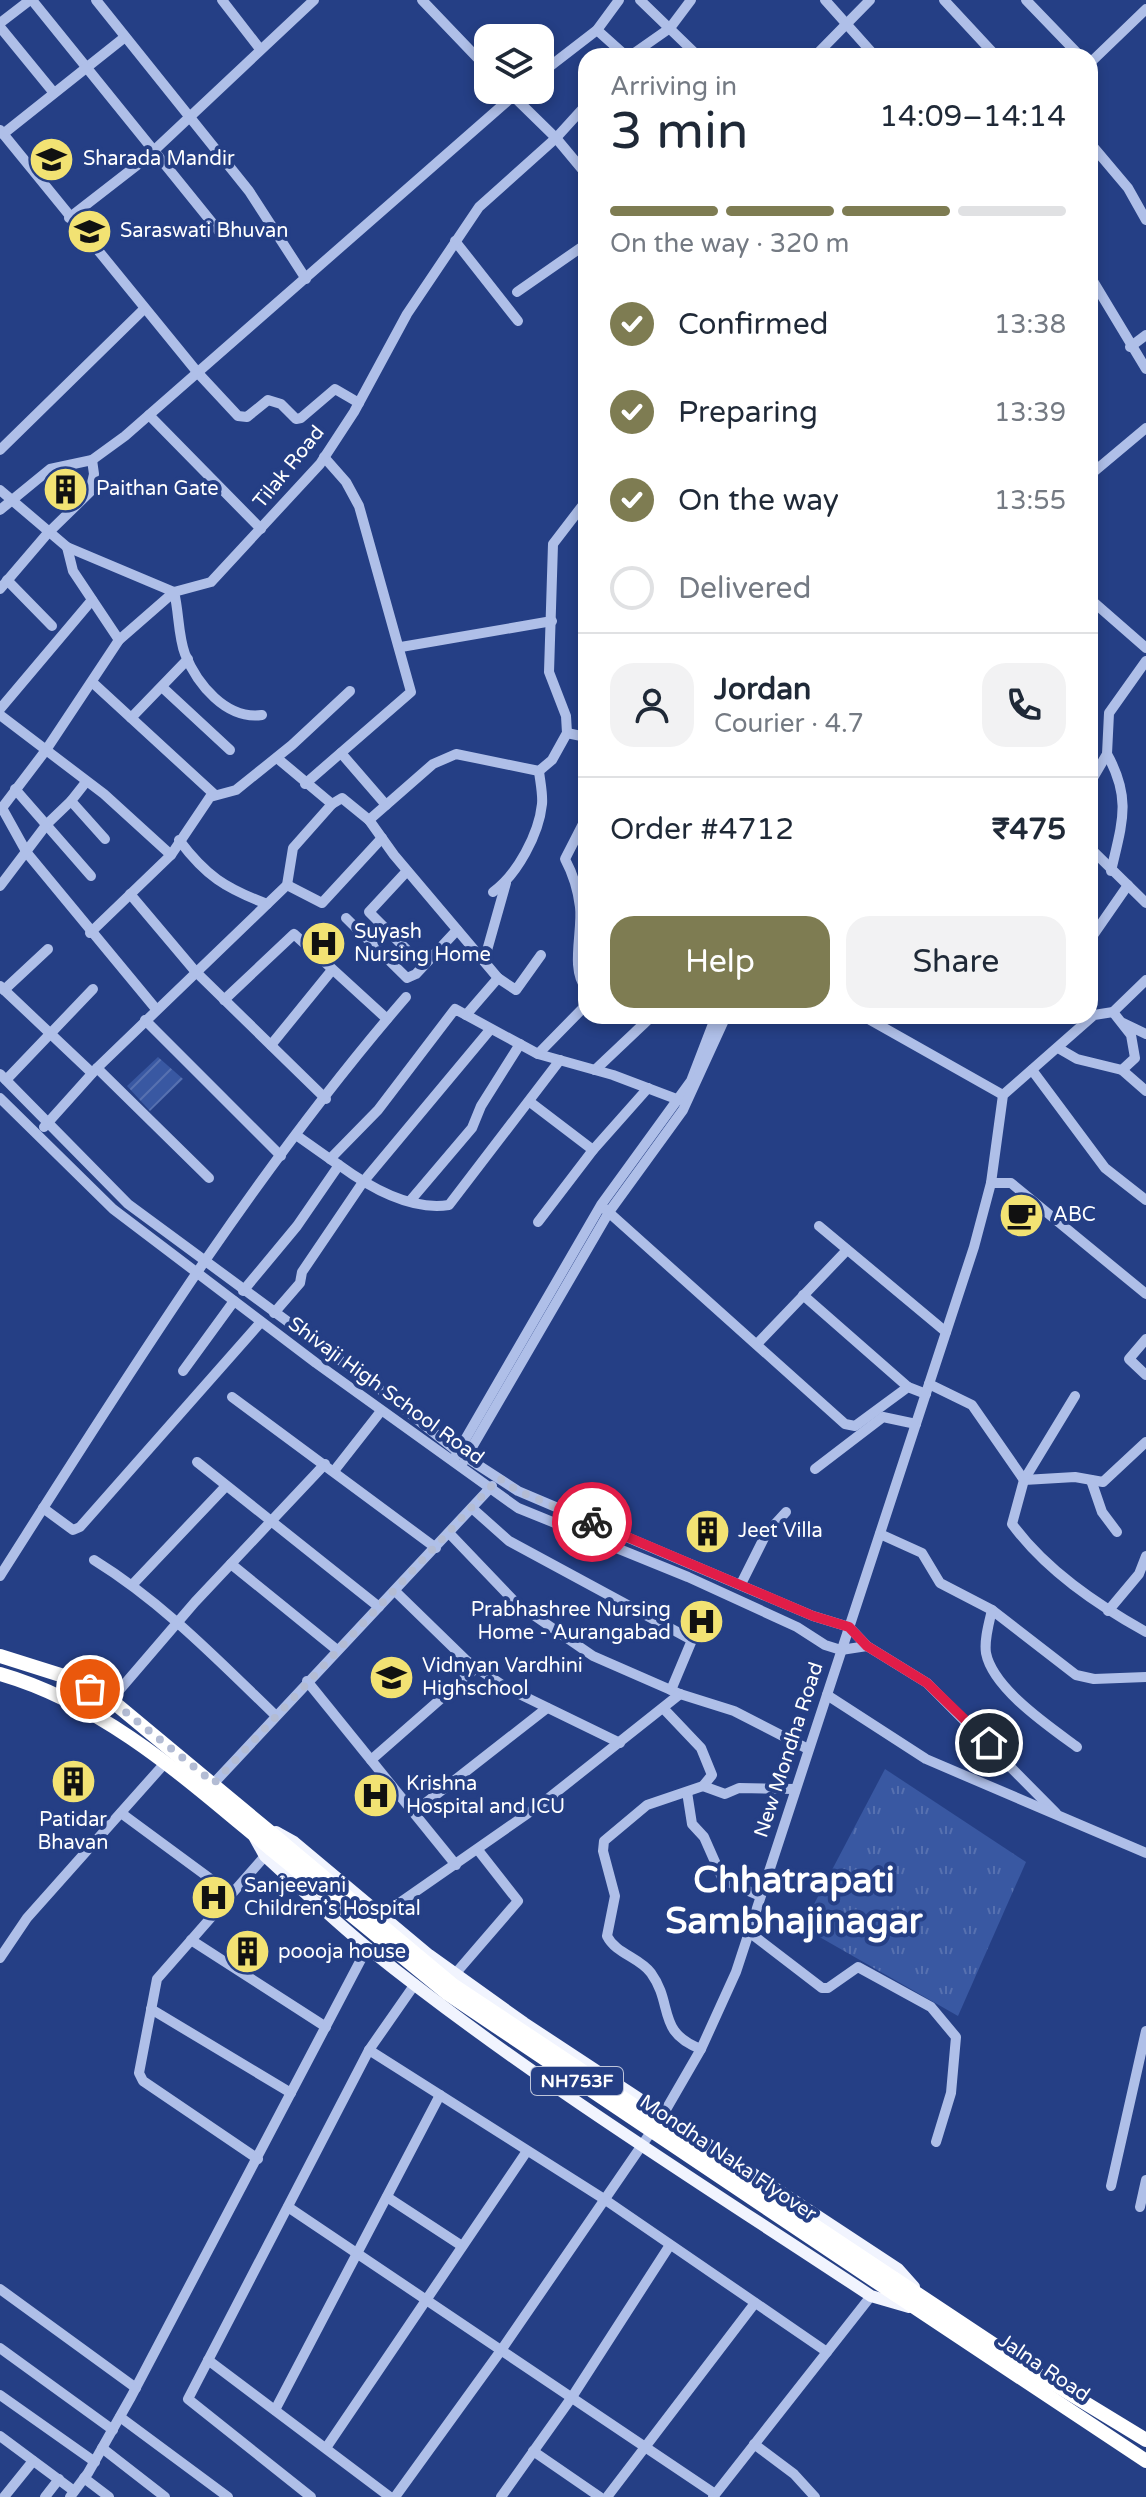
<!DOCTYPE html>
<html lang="en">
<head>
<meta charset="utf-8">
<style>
	body { margin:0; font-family:"Varela Round",sans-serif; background:#f2f2f3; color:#1f2937; height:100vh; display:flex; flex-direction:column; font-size:30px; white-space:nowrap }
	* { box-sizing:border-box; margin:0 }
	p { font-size:26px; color:#747a83 }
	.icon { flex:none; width:44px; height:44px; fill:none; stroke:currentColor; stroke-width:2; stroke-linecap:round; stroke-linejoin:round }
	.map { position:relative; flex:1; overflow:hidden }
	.side { position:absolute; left:578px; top:48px; width:520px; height:976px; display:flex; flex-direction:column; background:#fff; border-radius:24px; box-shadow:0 4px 12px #0003 }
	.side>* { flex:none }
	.controls { position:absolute; left:474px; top:24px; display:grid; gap:16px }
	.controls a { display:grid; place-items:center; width:80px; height:80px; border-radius:16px; background:#fff; box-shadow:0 4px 12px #0003; font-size:40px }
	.pin { position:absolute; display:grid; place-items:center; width:68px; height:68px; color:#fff; margin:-34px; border:4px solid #fff; border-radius:50%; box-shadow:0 2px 8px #0007 }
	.courier { position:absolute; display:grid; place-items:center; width:80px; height:80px; margin:-40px; border:6px solid #e11d48; border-radius:50%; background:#fff; color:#222; box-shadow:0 2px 10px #0007 }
	.summary em { font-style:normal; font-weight:600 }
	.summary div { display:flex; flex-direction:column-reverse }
	.summary { display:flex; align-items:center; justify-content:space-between; height:136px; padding:0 32px }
	h1 { font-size:52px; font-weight:600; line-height:60px }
	.bar { display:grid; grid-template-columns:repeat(4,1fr); gap:12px 8px; align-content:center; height:96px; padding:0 32px }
	.bar i { height:10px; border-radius:6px; background:#e0e1e3 }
	.bar .active { background:#7e7c52 }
	.bar p { grid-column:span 4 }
	.line { display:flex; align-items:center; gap:20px; padding:0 32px; border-top:2px solid #e0e1e3 }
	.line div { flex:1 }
	.round { display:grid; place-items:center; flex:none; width:84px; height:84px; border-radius:24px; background:#f2f2f3 }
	ol { padding:0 32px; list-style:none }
	li { display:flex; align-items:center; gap:24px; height:88px }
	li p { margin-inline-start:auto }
	li .icon { padding:8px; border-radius:50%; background:#7e7c52; color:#fff; stroke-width:4 }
	li:last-child { color:#747a83 }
	li i { width:44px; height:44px; border:4px solid #e0e1e3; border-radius:50% }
	.action { display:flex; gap:16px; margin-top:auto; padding:16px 32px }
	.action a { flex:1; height:92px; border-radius:24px; background:#7e7c52; color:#fff; font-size:32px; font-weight:600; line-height:92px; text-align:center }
	.action a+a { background:#f2f2f3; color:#1f2937 }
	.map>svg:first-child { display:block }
</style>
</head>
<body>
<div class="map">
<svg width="1146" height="2497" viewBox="0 0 1146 2497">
	<defs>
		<pattern id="park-tufts" width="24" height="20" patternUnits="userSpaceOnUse" patternTransform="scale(2)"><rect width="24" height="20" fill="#3958a2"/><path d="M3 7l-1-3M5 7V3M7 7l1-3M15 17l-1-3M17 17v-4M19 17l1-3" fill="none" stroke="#5771b0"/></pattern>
		<pattern id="garden-furrows" width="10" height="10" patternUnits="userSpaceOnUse" patternTransform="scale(2)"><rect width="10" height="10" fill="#3958a2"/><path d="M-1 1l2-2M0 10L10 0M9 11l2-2" fill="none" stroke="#5771b0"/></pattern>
	</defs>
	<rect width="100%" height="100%" fill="#253f85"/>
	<!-- park -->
	<polygon fill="url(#park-tufts)" points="885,1769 1026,1862 958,2016 802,1927"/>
	<!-- garden -->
	<polygon fill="url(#garden-furrows)" points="158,1057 183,1079 150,1111 127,1086"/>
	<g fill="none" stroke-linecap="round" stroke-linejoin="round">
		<!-- minor -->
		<g stroke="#afbfe8" stroke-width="10">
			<polyline points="32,0 222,235"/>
			<polyline points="96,0 249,191 306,279"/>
			<polyline points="222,0 260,49"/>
			<polyline points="422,0 488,69"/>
			<polyline points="640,0 698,56"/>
			<polyline points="825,0 875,56"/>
			<polyline points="944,0 996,56"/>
			<polyline points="1026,0 1080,56"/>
			<polyline points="0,23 30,0"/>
			<polyline points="0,27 54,93"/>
			<polyline points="597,30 626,56"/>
			<polyline points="630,56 670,28 691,0"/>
			<polyline points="815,56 870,0"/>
			<polyline points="1090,63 1146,9"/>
			<polyline points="540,74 597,30 619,0"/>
			<polyline points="507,90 556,138 586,174"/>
			<polyline points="0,130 198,373 238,416 247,417 268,400 281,404 296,419 301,418 335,389 359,403"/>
			<polyline points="3,134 125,37"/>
			<polyline points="1090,143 1128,188 1146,220"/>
			<polyline points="69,218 145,159 314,0"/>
			<polyline points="455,241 518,321"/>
			<polyline points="1090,276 1146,369"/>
			<polyline points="517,292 586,244"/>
			<polyline points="1130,347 1146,335"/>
			<polyline points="149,415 261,529"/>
			<polyline points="0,450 144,309"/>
			<polyline points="1090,475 1146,428"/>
			<polyline points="0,490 67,547 174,592 211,582 320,464 354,412 407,314 479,207 556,138 586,105"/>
			<polyline points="0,510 50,469 92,460 125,436 520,90"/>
			<polyline points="67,547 73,571 119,640"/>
			<polyline points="7,580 52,626"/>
			<polyline points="0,589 47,534 90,492 94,474 92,460"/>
			<polyline points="1090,599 1146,648"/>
			<polyline points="401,647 552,621"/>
			<polyline points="92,682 215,795"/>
			<polyline points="162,687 230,750"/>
			<polyline points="0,709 92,600"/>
			<polyline points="0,715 104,794 171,855"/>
			<polyline points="131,718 188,659"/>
			<polyline points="567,733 586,737"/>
			<polyline points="341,753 386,805"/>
			<path d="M1107,754C1132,799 1122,823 1111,871"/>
			<polyline points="277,758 332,804"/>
			<polyline points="86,782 71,801 105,839"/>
			<polyline points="1090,783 1107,754 1109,713 1146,661"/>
			<polyline points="305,784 411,692 359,506 346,482 324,457"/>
			<polyline points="15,789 91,876"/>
			<path d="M586,818L565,859C573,874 578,890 580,907C583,930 570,970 586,988"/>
			<polyline points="369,820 394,855 498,978 466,1015"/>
			<path d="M179,840C206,876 225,888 267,904"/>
			<polyline points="1090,848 1146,903"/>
			<polyline points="407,871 369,912 408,951"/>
			<polyline points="287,885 322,903 382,838"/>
			<polyline points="0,886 47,824 71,801"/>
			<path d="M493,892C517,875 539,834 542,804C543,794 540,781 539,771"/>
			<polyline points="130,894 195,971 326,1099"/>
			<polyline points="346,918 407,978 416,974 457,930"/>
			<polyline points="90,933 171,855 210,797 236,790 292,745 350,691"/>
			<polyline points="1094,934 1128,885"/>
			<polyline points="484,961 506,883"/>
			<polyline points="498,978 516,990 541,955"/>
			<polyline points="0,986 92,1073"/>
			<polyline points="4,990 48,949"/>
			<polyline points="224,1000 294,934 387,1019"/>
			<path d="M156,1009L27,853L2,808L46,750L119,640L174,592C179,611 178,636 185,654C197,684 226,720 262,715"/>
			<polyline points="863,1016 1003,1095"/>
			<polyline points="145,1020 281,1156"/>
			<polyline points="1123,1023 1146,1034"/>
			<polyline points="271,1045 332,970"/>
			<polyline points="1058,1048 1077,1059 1122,1070 1135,1058 1131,1035 1113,1012"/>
			<polyline points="538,1054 586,1005"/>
			<polyline points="97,1068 209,1178"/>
			<polyline points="595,1070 652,1016"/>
			<polyline points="1032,1070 1105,1168 1146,1200"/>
			<polyline points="1122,1070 1146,1091"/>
			<polyline points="0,1074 128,1204 382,1391 458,1452 518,1491 813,1616 849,1627 867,1646 927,1683 1056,1813"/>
			<polyline points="6,1080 93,989"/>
			<polyline points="0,1098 113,1209 316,1363 518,1508 688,1577 797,1627 825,1645 841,1650 867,1646"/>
			<polyline points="530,1102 593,1150"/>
			<polyline points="44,1127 97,1068 287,885 293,848 332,804 342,798 369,820 433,764 456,754 539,771 552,760 567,733 566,716 549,672 553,544 586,501"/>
			<polyline points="296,1135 330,1159"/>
			<path d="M339,1165C369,1187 411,1211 449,1205L560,1060"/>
			<polyline points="991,1183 1011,1183 1146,1294"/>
			<polyline points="410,1201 472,1128 481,1106 520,1044"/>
			<polyline points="605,1209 845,1424 855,1426 908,1387 926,1394"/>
			<polyline points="538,1222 593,1150 648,1088"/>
			<polyline points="819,1226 946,1332"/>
			<polyline points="243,1291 297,1226 339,1165 330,1159 378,1110 455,1009 538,1054 613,1075 679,1100"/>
			<polyline points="803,1295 908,1387"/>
			<polyline points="274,1313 300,1283 302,1272 363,1182 489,1031"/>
			<polyline points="1146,1339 1129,1359 1146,1375"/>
			<polyline points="757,1344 847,1250"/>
			<polyline points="183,1371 234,1301"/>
			<polyline points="929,1384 972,1405 1024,1480 1075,1477 1103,1482 1146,1442"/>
			<path d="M1075,1396L1024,1480L1012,1524C1046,1570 1096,1604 1146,1632"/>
			<polyline points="232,1397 436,1548"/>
			<polyline points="455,1457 601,1205 691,1081 716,1016"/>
			<polyline points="464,1461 609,1212 683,1110 726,1016"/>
			<polyline points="197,1462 379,1607"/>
			<polyline points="815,1469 883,1417 916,1424"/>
			<polyline points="334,1471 381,1411"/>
			<polyline points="1091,1480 1102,1512 1117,1532"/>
			<polyline points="43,1508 73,1530 80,1527 261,1322"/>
			<polyline points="473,1509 509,1541 692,1640 671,1690"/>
			<polyline points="450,1534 516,1603 593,1656 680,1694 734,1711 808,1749"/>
			<polyline points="880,1534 922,1553 940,1583 992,1610 1076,1675 1094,1679 1146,1677"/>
			<path d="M94,1560C162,1602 217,1659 275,1715"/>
			<polyline points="231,1564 337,1650"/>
			<path d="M0,1576C126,1378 252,1175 406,997"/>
			<polyline points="133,1584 226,1486"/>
			<polyline points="741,1584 766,1534 786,1512"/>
			<polyline points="395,1591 467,1661 505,1687 620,1743"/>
			<path d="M992,1610C989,1623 984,1640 986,1653C993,1689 1050,1727 1077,1747"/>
			<polyline points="1108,1611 1139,1574 1146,1556"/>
			<polyline points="307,1681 456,1865"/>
			<polyline points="827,1695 926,1759 1146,1853"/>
			<polyline points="110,1701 195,1602 325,1464"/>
			<path d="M663,1708L701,1748L712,1775L703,1786L647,1805L604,1841L603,1851L615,1896L607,1936C616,1954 639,1957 651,1973C674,2005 656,2032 701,2049"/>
			<polyline points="371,1760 476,1668"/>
			<polyline points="214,1783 492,1486"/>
			<polyline points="703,1786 725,1794 739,1788 795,1789"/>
			<polyline points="687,1792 692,1824 704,1837 723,1880 760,1896"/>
			<polyline points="414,1812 547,1708"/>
			<polyline points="121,1813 231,1894"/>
			<polyline points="382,1915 540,1805 680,1694"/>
			<polyline points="749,1932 822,1988 828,1988 858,1967 931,2007 956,2037 951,2093 936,2142"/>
			<polyline points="191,1940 326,2027"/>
			<polyline points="0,1958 27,1918 165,1763"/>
			<polyline points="455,1974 518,1901 478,1850"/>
			<polyline points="151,2009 291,2093"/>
			<polyline points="369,2050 604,2199 827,2352"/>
			<polyline points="258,2159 143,2081 139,2073 157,1979 265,1856"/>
			<polyline points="1111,2186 1146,2031"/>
			<polyline points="387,2197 462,2246"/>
			<polyline points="288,2207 715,2494"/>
			<polyline points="1140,2207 1146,2180"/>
			<polyline points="0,2289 136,2388"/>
			<polyline points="0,2348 113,2430"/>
			<polyline points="208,2360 390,2497"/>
			<polyline points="0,2395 95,2462"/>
			<polyline points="275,2410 440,2095"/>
			<polyline points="120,2417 228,2497"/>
			<polyline points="0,2436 74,2491"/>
			<polyline points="754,2444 794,2474 815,2497"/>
			<polyline points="102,2448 165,2497"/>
			<polyline points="326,2448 527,2151"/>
			<polyline points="533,2451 600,2497"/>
			<polyline points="84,2478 109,2497"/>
			<polyline points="4,2497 33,2461"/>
			<polyline points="45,2497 59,2479"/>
			<polyline points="70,2497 88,2473 131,2397 367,1948"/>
			<polyline points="311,2497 188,2399 369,2050 415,1984"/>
			<polyline points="395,2497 502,2349 664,2113 701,2049 736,1972 974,1247 991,1183 1003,1095 1094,1015 1113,1012 1146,980"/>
			<polyline points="501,2497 572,2397 670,2245"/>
			<polyline points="607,2497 755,2303"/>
			<polyline points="713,2497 871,2296"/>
		</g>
		<!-- major -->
		<g stroke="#f1f4fe" stroke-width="12">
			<polyline points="276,1832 294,1842 429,1955 524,2023 898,2269 914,2287"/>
			<path d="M255,1838L265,1856C299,1887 333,1920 369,1949C527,2076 702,2184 871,2296L909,2307"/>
		</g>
		<!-- highway -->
		<g stroke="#fff" stroke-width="14">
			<polyline points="0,1656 70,1678 117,1705 282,1842"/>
			<path d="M0,1674C105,1704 189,1781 271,1849"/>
			<polyline points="895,2279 1041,2376 1146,2440"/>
			<polyline points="896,2295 1146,2461"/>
		</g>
		<!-- highway-bridge -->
		<g stroke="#fff" stroke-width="14">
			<polyline points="282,1842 453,1985 895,2279"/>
			<polyline points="271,1849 448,1994 896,2295"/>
		</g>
	</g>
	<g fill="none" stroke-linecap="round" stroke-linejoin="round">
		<!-- done -->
		<polyline stroke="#b3bcd4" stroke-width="8" stroke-dasharray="0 14.4" points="90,1689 117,1705 214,1783 499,1478 518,1491 592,1522"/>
		<!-- route -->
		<polyline stroke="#e11d48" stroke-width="10" points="592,1522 813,1616 849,1627 867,1646 927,1683 989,1743"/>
	</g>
	<!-- icons -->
	<defs>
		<symbol id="school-disc" viewBox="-11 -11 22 22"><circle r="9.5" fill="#f2e273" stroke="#253f85"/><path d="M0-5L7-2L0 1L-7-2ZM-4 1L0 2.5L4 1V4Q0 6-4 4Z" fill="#111"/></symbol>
		<symbol id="building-disc" viewBox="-11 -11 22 22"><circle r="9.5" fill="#f2e273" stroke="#253f85"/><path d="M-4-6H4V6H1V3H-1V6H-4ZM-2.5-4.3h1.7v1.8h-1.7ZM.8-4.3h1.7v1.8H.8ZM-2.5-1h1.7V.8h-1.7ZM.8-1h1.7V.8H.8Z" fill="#111"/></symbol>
		<symbol id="hospital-disc" viewBox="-11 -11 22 22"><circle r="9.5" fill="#f2e273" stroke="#253f85"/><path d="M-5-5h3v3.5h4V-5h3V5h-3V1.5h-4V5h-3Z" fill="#111"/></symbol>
		<symbol id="cafe-disc" viewBox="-11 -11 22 22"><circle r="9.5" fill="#f2e273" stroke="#253f85"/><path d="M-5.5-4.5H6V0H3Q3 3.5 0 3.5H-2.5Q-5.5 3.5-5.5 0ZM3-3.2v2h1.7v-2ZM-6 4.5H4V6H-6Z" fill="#111"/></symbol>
	</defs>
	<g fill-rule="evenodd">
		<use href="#school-disc" x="26" y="134" width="51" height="51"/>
		<use href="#school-disc" x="64" y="206" width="51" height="51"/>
		<use href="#building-disc" x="40" y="464" width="51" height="51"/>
		<use href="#hospital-disc" x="298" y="918" width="51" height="51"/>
		<use href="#cafe-disc" x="996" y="1190" width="51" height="51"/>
		<use href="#building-disc" x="682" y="1506" width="51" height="51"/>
		<use href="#hospital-disc" x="676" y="1596" width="51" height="51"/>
		<use href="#school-disc" x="366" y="1652" width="51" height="51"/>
		<use href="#building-disc" x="48" y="1756" width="51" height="51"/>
		<use href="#hospital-disc" x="350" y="1770" width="51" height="51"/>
		<use href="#hospital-disc" x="188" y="1872" width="51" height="51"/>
		<use href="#building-disc" x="222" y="1926" width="51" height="51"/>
	</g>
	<g text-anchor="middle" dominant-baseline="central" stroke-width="8" stroke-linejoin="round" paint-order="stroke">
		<!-- shield labels -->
		<rect fill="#253f85" stroke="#bec5da" stroke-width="2" x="531" y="2067" width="92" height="28" rx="6"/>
		<g font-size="18" font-weight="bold" fill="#fff">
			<text x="577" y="2081">NH753F</text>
		</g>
		<!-- poi labels -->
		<g font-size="20" fill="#fff" stroke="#253f85" text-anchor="start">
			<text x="83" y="159">Sharada Mandir</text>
			<text x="120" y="231">Saraswati Bhuvan</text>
			<text x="96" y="489">Paithan Gate</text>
			<text x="354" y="932">Suyash<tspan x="354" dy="23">Nursing Home</tspan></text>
			<text x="1053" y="1215">ABC</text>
			<text x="738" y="1531">Jeet Villa</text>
			<text x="671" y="1610" text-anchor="end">Prabhashree Nursing<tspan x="671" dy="23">Home - Aurangabad</tspan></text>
			<text x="422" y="1666">Vidnyan Vardhini<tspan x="422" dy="23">Highschool</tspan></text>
			<text x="406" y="1784">Krishna<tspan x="406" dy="23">Hospital and ICU</tspan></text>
			<text x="73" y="1820" text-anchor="middle">Patidar<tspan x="73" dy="23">Bhavan</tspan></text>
			<text x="244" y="1886">Sanjeevani<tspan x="244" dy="23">Children's Hospital</tspan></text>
			<text x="278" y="1952">poooja house</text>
		</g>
		<!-- street labels -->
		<g font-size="20" fill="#fff" stroke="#253f85">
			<text transform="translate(289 467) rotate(-51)">Tilak Road</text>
			<text transform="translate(386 1391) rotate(36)">Shivaji High School Road</text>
			<text transform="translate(789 1750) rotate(-72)">New Mondha Road</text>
			<text transform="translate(728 2158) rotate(34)">Mondha Naka Flyover</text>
			<text transform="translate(1044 2368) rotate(34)">Jalna Road</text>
		</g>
		<!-- town labels -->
		<g font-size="36" font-weight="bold" fill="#fff" stroke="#253f85">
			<text x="794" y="1880">Chhatrapati<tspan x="794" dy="41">Sambhajinagar</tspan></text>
		</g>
	</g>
</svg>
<div class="controls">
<a><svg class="icon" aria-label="layers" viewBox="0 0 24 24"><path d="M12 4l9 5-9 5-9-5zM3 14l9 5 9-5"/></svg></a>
</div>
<div class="pin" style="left:90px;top:1689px;background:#ea580c"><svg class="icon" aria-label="bag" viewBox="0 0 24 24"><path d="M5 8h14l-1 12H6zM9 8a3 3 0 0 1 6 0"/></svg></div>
<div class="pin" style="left:989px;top:1743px;background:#1f2937"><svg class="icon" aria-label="home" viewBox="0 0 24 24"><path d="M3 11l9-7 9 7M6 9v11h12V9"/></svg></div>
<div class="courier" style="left:592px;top:1522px"><svg class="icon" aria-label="bike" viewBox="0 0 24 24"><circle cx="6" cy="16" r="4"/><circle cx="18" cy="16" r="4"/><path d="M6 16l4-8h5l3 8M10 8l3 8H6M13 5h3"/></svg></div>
<section class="side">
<div class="summary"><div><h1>3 min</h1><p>Arriving in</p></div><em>14:09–14:14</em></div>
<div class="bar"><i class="active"></i><i class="active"></i><i class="active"></i><i></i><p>On the way · 320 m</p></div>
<ol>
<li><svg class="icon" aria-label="check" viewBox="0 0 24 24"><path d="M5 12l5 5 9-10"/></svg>Confirmed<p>13:38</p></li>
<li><svg class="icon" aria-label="check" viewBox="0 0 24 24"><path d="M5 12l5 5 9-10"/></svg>Preparing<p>13:39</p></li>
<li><svg class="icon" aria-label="check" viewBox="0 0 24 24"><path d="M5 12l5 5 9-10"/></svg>On the way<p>13:55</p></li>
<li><i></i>Delivered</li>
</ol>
<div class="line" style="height:144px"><a class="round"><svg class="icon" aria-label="person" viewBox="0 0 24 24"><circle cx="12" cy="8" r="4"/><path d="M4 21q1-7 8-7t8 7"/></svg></a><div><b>Jordan</b><p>Courier · 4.7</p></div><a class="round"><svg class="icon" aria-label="phone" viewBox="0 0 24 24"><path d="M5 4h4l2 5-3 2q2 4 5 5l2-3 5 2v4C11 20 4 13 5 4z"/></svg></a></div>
<div class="line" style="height:104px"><div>Order #4712</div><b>₹475</b></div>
<div class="action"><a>Help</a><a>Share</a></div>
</section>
</div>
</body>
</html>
